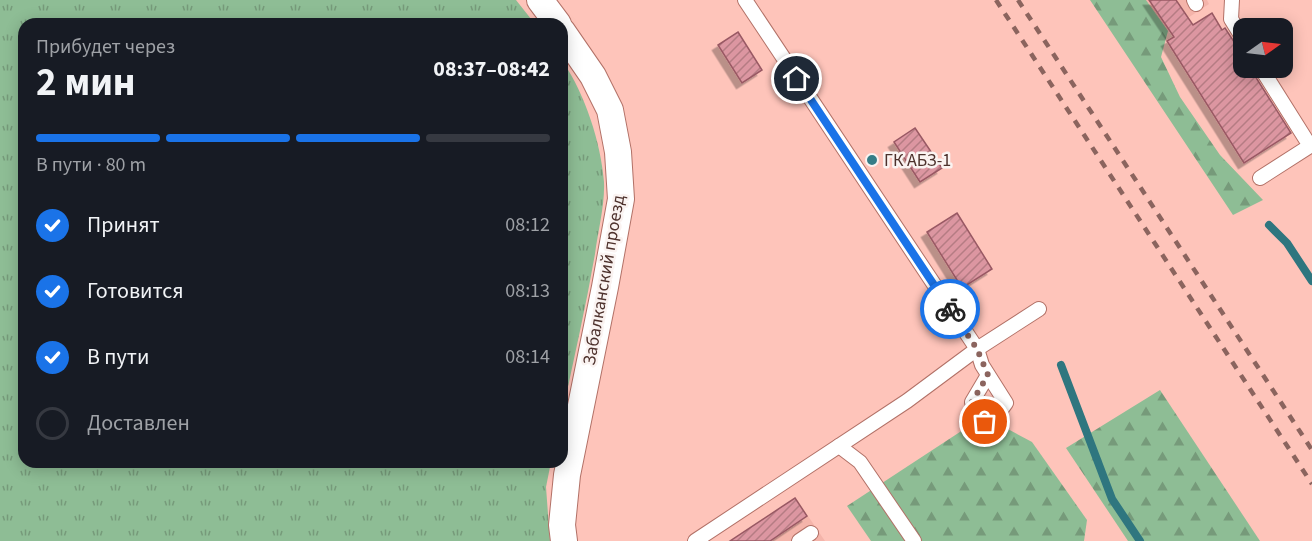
<!DOCTYPE html>
<html lang="ru">
<head>
<meta charset="utf-8">
<style>
	body { margin:0; font-family:"Source Sans 3",sans-serif; background:#20242c; color:#f1f3f6; height:100vh; display:flex; flex-direction:column; font-size:22px; white-space:nowrap }
	* { box-sizing:border-box; margin:0 }
	p { font-size:20px; color:#9ea1a6 }
	.icon { flex:none; width:33px; height:33px; fill:none; stroke:currentColor; stroke-width:2; stroke-linecap:round; stroke-linejoin:round }
	.map { position:relative; flex:1; overflow:hidden }
	.side { position:absolute; left:18px; top:18px; width:550px; height:450px; display:flex; flex-direction:column; background:#171b24; border-radius:18px; box-shadow:0 3px 15px #0003 }
	.side>* { flex:none }
	.needle { width:39px; rotate:76deg }
	.controls { position:absolute; left:1233px; top:18px; display:grid; gap:12px }
	.controls a { display:grid; place-items:center; width:60px; height:60px; border-radius:12px; background:#171b24; box-shadow:0 3px 15px #0003; font-size:30px }
	.pin { position:absolute; display:grid; place-items:center; width:51px; height:51px; color:#fff; margin:-26px; border:3px solid #fff; border-radius:50%; box-shadow:0 2px 6px #0007 }
	.courier { position:absolute; display:grid; place-items:center; width:60px; height:60px; margin:-30px; border:4px solid #1a73e8; border-radius:50%; background:#fff; color:#222; box-shadow:0 2px 8px #0007 }
	.overview em { font-style:normal; font-weight:700 }
	.overview div { display:flex; flex-direction:column-reverse }
	.overview { display:flex; align-items:center; justify-content:space-between; height:102px; padding:0 18px }
	h1 { font-size:39px; font-weight:700; line-height:45px }
	.bar { display:grid; grid-template-columns:repeat(4,1fr); gap:9px 6px; align-content:center; height:72px; padding:0 18px }
	.bar i { height:8px; border-radius:4px; background:#363941 }
	.bar .on { background:#1a73e8 }
	.bar p { grid-column:span 4 }
	ol { padding:0 18px; list-style:none }
	li { display:flex; align-items:center; gap:18px; height:66px }
	li p { margin-inline-start:auto }
	li .icon { padding:6px; border-radius:50%; background:#1a73e8; color:#fff; stroke-width:4 }
	li:last-child { color:#9ea1a6 }
	li i { width:33px; height:33px; border:3px solid #363941; border-radius:50% }
	.map>svg:first-child { display:block }
</style>
</head>
<body>
<div class="map">
<svg width="1312" height="541" viewBox="0 0 1312 541">
	<defs>
		<pattern id="grass-tufts" width="24" height="20" patternUnits="userSpaceOnUse" patternTransform="scale(1.5)"><rect width="24" height="20" fill="#8ebd95"/><path d="M3 7l-1-3M5 7V3M7 7l1-3M15 17l-1-3M17 17v-4M19 17l1-3" fill="none" stroke="#769a7a"/></pattern>
		<pattern id="forest-firs" width="22" height="20" patternUnits="userSpaceOnUse" patternTransform="scale(1.5)"><rect width="22" height="20" fill="#8ebd95"/><path d="M5 1l3.5 6h-7zM16 11l3.5 6h-7z" fill="#769a7a"/></pattern>
		<pattern id="building-hatch" width="6" height="6" patternUnits="userSpaceOnUse" patternTransform="scale(1.5)"><rect width="6" height="6" fill="#dc96a1"/><path d="M-1 1l2-2M0 6l6-6M5 7l2-2" fill="none" stroke="#b57b83"/></pattern>
		<filter id="shadow"><feDropShadow dx="-5.5" dy="5.5" stdDeviation="0" flood-color="#0004"/></filter>
	</defs>
	<rect width="100%" height="100%" fill="#fec4ba"/>
	<!-- built -->
	<g fill="#f4b4aa">
		<polygon points="1146,0 1207,0 1209,4 1168,31"/>
		<polygon points="795,497 825,541 730,541"/>
	</g>
	<!-- grass -->
	<g fill="url(#grass-tufts)">
		<polygon points="0,0 516,0 535,24 24,24 24,462 551,462 546,487 550,541 0,541"/>
		<path d="M563,62C585,94 601,143 604,182C605,205 598,231 595,254C586,306 574,358 563,410Z"/>
	</g>
	<!-- forest -->
	<g fill="url(#forest-firs)">
		<polygon points="1090,0 1146,0 1168,31 1161,57 1180,97 1220,155 1263,200 1233,215"/>
		<polygon points="1160,390 1260,541 1128,541 1066,448"/>
		<polygon points="993,423 1006,428 1032,442 1087,520 1084,541 871,541 847,506 966,428 979,424"/>
	</g>
	<g fill="none" stroke-linecap="round" stroke-linejoin="round">
		<!-- stream -->
		<g stroke="#2f767f" stroke-width="8">
			<polyline points="1269,225 1287,243 1312,281"/>
			<polyline points="1061,365 1112,499 1140,541"/>
		</g>
	</g>
	<!-- building -->
	<g fill="url(#building-hatch)" stroke="#995964" stroke-width="1.5" filter="url(#shadow)">
		<polygon points="1149,0 1176,0 1193,25 1212,13 1222,30 1225,28 1244,57 1244,68 1250,68 1291,133 1244,163 1167,41 1174,37"/>
		<polygon points="738,32 762,70 742,83 718,45"/>
		<polygon points="915,128 942,168 920,182 894,142"/>
		<polygon points="957,213 992,269 962,288 927,232"/>
		<polygon points="795,498 807,516 770,541 730,541"/>
	</g>
	<g fill="none" stroke-linecap="round" stroke-linejoin="round">
		<defs>
			<g id="service">
				<polyline points="745,0 977,349 982,365 1006,403 998,414 985,422 977,419 972,402 988,375"/>
				<polyline points="1194,0 1196,4"/>
				<polyline points="1232,0 1231,19 1244,40"/>
				<polyline points="1260,178 1310,146 1261,68"/>
				<polyline points="839,446 860,462 914,541"/>
				<polyline points="695,541 907,401 977,349 1039,309"/>
				<polyline points="799,541 811,533"/>
			</g>
			<g id="minor">
				<polyline points="540,0 558,24"/>
				<polyline points="562,31 593,76 610,110 618,152 621,199 605,287 567,475 562,525 564,541"/>
			</g>
		</defs>
		<!-- service casing -->
		<use href="#service" stroke="#b27167" stroke-width="16"/>
		<!-- minor casing -->
		<use href="#minor" stroke="#b27167" stroke-width="28"/>
		<!-- service -->
		<use href="#service" stroke="#fff" stroke-width="14"/>
		<!-- minor -->
		<use href="#minor" stroke="#fff" stroke-width="26"/>
		<!-- rail -->
		<g stroke="#8b645e" stroke-width="4.5" stroke-dasharray="8 8" stroke-linecap="butt">
			<polyline points="996,0 1312,484"/>
			<polyline points="1018,0 1312,450"/>
		</g>
	</g>
	<g fill="none" stroke-linecap="round" stroke-linejoin="round">
		<!-- done -->
		<polyline stroke="#8b645e" stroke-width="6" stroke-dasharray="0 10.8" points="950,309 977,349 988,375 972,402 977,419 985,422"/>
		<!-- route -->
		<polyline stroke="#1a73e8" stroke-width="8" points="797,79 950,309"/>
	</g>
	<!-- markers -->
	<circle fill="#367d87" stroke="#faf3f1" stroke-width="2" cx="872" cy="160" r="6"/>
	<g text-anchor="middle" dominant-baseline="central" stroke-width="5" stroke-linejoin="round" paint-order="stroke">
		<!-- poi labels -->
		<g font-size="18" fill="#4d312c" stroke="#faf3f1" text-anchor="start">
			<text x="884" y="160">ГК АБЗ-1</text>
		</g>
		<!-- street labels -->
		<g font-size="18" fill="#4d312c" stroke="#faf3f1">
			<text transform="translate(604 280) rotate(-80)">Забалканский проезд</text>
		</g>
	</g>
</svg>
<div class="controls">
<a><svg class="needle" viewBox="-14 -14 28 28"><path d="M0-13l5 13h-10z" fill="#e53935"/><path d="M0 13l5-13h-10z" fill="#9ea1a6"/></svg></a>
</div>
<div class="pin" style="left:985px;top:422px;background:#ea580c"><svg class="icon" aria-label="bag" viewBox="0 0 24 24"><path d="M5 8h14l-1 12H6zM9 8a3 3 0 0 1 6 0"/></svg></div>
<div class="pin" style="left:797px;top:79px;background:#1f2937"><svg class="icon" aria-label="home" viewBox="0 0 24 24"><path d="M3 11l9-7 9 7M6 9v11h12V9"/></svg></div>
<div class="courier" style="left:950px;top:309px"><svg class="icon" aria-label="bike" viewBox="0 0 24 24"><circle cx="6" cy="16" r="4"/><circle cx="18" cy="16" r="4"/><path d="M6 16l4-8h5l3 8M10 8l3 8H6M13 5h3"/></svg></div>
<section class="side">
<div class="overview"><div><h1>2 мин</h1><p>Прибудет через</p></div><em>08:37–08:42</em></div>
<div class="bar"><i class="on"></i><i class="on"></i><i class="on"></i><i></i><p>В пути · 80 m</p></div>
<ol>
<li><svg class="icon" aria-label="check" viewBox="0 0 24 24"><path d="M5 12l5 5 9-10"/></svg>Принят<p>08:12</p></li>
<li><svg class="icon" aria-label="check" viewBox="0 0 24 24"><path d="M5 12l5 5 9-10"/></svg>Готовится<p>08:13</p></li>
<li><svg class="icon" aria-label="check" viewBox="0 0 24 24"><path d="M5 12l5 5 9-10"/></svg>В пути<p>08:14</p></li>
<li><i></i>Доставлен</li>
</ol>
</section>
</div>
</body>
</html>
